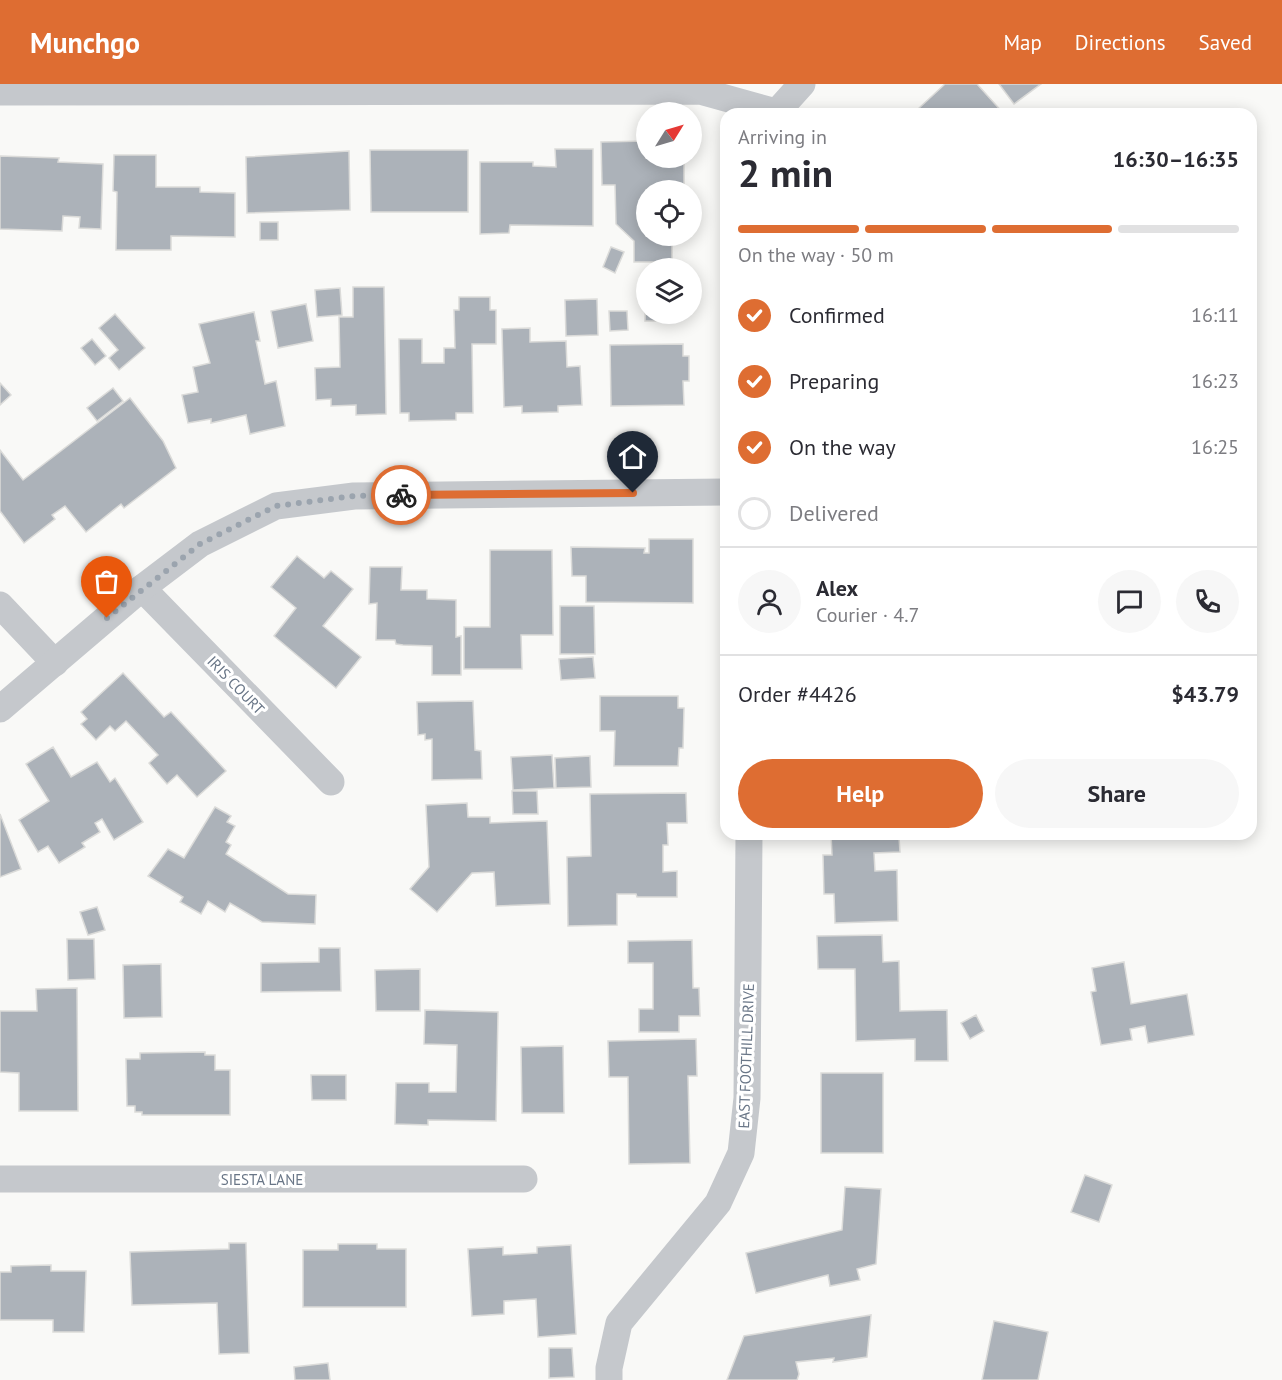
<!DOCTYPE html>
<html lang="en">
<head>
<meta charset="utf-8">
<style>
	body { margin:0; font-family:"PT Sans",sans-serif; background:#f7f7f7; color:#2b2b33; height:100vh; display:flex; flex-direction:column; font-size:22px; white-space:nowrap }
	* { box-sizing:border-box; margin:0 }
	p { font-size:20px; color:#7c7c81 }
	.icon { flex:none; width:33px; height:33px; fill:none; stroke:currentColor; stroke-width:2; stroke-linecap:round; stroke-linejoin:round }
	.map { position:relative; flex:1; overflow:hidden }
	.side { position:absolute; left:720px; top:24px; width:537px; height:732px; display:flex; flex-direction:column; background:#fff; border-radius:18px; box-shadow:0 3px 15px #0003 }
	.side>* { flex:none }
	.needle { width:39px; rotate:53deg }
	.fabs { position:absolute; left:636px; top:18px; display:grid; gap:12px }
	.fabs a { display:grid; place-items:center; width:66px; height:66px; border-radius:50%; background:#fff; box-shadow:0 3px 15px #0003; font-size:30px }
	.pin { position:absolute; display:grid; place-items:center; width:51px; height:51px; color:#fff; margin:-62px -26px; border-radius:50% 50% 50% 0; rotate:-45deg; box-shadow:0 0 6px #0007 }
	.pin .icon { rotate:45deg }
	.courier { position:absolute; display:grid; place-items:center; width:60px; height:60px; margin:-30px; border:4px solid #de6d32; border-radius:50%; background:#fff; color:#222; box-shadow:0 2px 8px #0007 }
	.headline em { font-style:normal; font-weight:700 }
	.headline div { display:flex; flex-direction:column-reverse }
	.headline { display:flex; align-items:center; justify-content:space-between; height:102px; padding:0 18px }
	h1 { font-size:39px; font-weight:700; line-height:45px }
	.bar { display:grid; grid-template-columns:repeat(4,1fr); gap:9px 6px; align-content:center; height:72px; padding:0 18px }
	.bar i { height:8px; border-radius:4px; background:#e1e1e2 }
	.bar .selected { background:#de6d32 }
	.bar p { grid-column:span 4 }
	.line { display:flex; align-items:center; gap:15px; padding:0 18px; border-top:2px solid #e1e1e2 }
	.line div { flex:1 }
	.round { display:grid; place-items:center; flex:none; width:63px; height:63px; border-radius:32px; background:#f7f7f7 }
	ol { padding:0 18px; list-style:none }
	li { display:flex; align-items:center; gap:18px; height:66px }
	li p { margin-inline-start:auto }
	li .icon { padding:6px; border-radius:50%; background:#de6d32; color:#fff; stroke-width:4 }
	li:last-child { color:#7c7c81 }
	li i { width:33px; height:33px; border:3px solid #e1e1e2; border-radius:50% }
	.action { display:flex; gap:12px; margin-top:auto; padding:12px 18px }
	.action a { flex:1; height:69px; border-radius:36px; background:#de6d32; color:#fff; font-size:24px; font-weight:700; line-height:69px; text-align:center }
	.action a+a { background:#f7f7f7; color:#2b2b33 }
	header { display:flex; align-items:center; gap:36px; box-sizing:border-box; height:84px; padding:0 30px; background:#de6d32; color:#fff }
	header strong { font-size:28px }
	nav { display:flex; gap:33px; margin-inline-start:auto; font-size:21px }
	.map>svg:first-child { display:block }
</style>
</head>
<body>
<header>
<strong>Munchgo</strong>
<nav><a>Map</a><a>Directions</a><a>Saved</a></nav>
</header>
<div class="map">
<svg width="1282" height="1296" viewBox="0 0 1282 1296">
	<rect width="100%" height="100%" fill="#f9f9f7"/>
	<!-- building -->
	<g fill="#acb2b9" stroke="#dbdbd9" stroke-width="1.5">
		<polygon points="945,0 977,0 1004,30 922,30 918,25"/>
		<polygon points="999,0 1041,0 1014,20"/>
		<polygon points="646,57 646,74 684,74 684,106 646,106 646,152 672,152 672,178 634,178 634,157 616,140 615,101 602,101 601,58"/>
		<polygon points="555,65 593,65 593,142 510,141 509,149 480,150 480,78 533,78 533,82 556,83"/>
		<polygon points="370,66 468,66 468,128 371,128"/>
		<polygon points="349,67 350,126 247,129 246,73"/>
		<polygon points="114,71 156,71 156,103 200,103 200,108 235,109 235,153 171,152 171,166 116,166 117,108 113,107"/>
		<polygon points="0,72 59,74 58,78 103,80 101,145 79,144 80,133 63,132 62,147 0,145"/>
		<rect x="260" y="138" width="18" height="18"/>
		<polygon points="611,163 624,168 615,189 603,183"/>
		<polygon points="353,203 384,203 386,330 356,331 356,321 331,322 331,315 316,316 315,284 340,283 339,233 353,233"/>
		<polygon points="340,204 342,231 317,233 315,206"/>
		<polygon points="646,205 646,230 681,230 681,237 645,237"/>
		<polygon points="459,213 490,213 490,226 496,226 496,260 472,260 473,329 456,329 456,336 409,337 409,329 400,329 399,255 422,255 422,279 444,279 444,264 455,264 454,226 459,226"/>
		<polygon points="597,215 598,251 566,252 565,216"/>
		<polygon points="306,220 313,257 278,264 271,227"/>
		<polygon points="609,227 627,227 628,246 610,247"/>
		<polygon points="254,228 260,257 256,257 265,300 276,297 285,342 250,350 246,331 211,339 211,335 188,339 182,311 198,308 193,283 210,279 199,240"/>
		<polygon points="115,230 145,264 119,286 109,274 118,266 99,244"/>
		<polygon points="530,244 530,258 566,257 567,283 580,282 582,321 558,322 558,328 522,329 522,322 504,323 502,245"/>
		<polygon points="92,255 106,272 95,281 81,264"/>
		<polygon points="683,260 683,272 689,272 689,297 683,297 684,321 611,322 610,261"/>
		<polygon points="0,299 11,311 0,321"/>
		<polygon points="113,304 123,317 97,337 87,324"/>
		<polygon points="130,314 163,357 176,384 124,424 121,420 86,448 65,422 52,431 55,435 24,459 0,427 0,366 23,396"/>
		<polygon points="649,455 693,455 693,519 586,518 586,492 572,492 571,463 645,464 644,469 649,469"/>
		<polygon points="490,466 552,466 553,551 521,551 522,585 464,585 464,543 490,543"/>
		<polygon points="297,472 324,494 331,487 353,505 323,542 361,573 336,604 274,552 296,524 271,503"/>
		<polygon points="370,483 402,483 401,506 427,506 427,515 456,516 456,553 461,552 461,591 432,591 432,562 403,561 396,560 395,556 376,556 377,519 369,520"/>
		<polygon points="560,522 594,522 595,570 560,570"/>
		<polygon points="593,573 595,594 561,596 559,575"/>
		<polygon points="123,589 164,633 171,628 226,687 197,713 177,691 167,700 149,679 158,671 126,637 115,647 110,642 96,656 81,640 87,635 81,628"/>
		<polygon points="600,612 678,612 678,624 684,624 683,664 679,664 678,682 614,682 615,647 600,647"/>
		<polygon points="473,617 475,666 481,667 482,695 432,696 432,655 425,656 425,650 418,651 417,618"/>
		<polygon points="53,663 71,693 97,678 110,698 115,694 143,738 114,756 102,735 95,739 100,748 82,759 85,763 59,779 48,762 38,768 19,736 49,717 26,680"/>
		<polygon points="552,671 554,704 513,706 511,673"/>
		<polygon points="590,672 591,703 556,704 555,674"/>
		<polygon points="512,707 537,707 538,730 513,730"/>
		<polygon points="686,709 687,739 667,739 668,761 663,761 663,788 677,787 677,813 637,813 636,810 617,810 617,841 568,842 567,773 591,772 590,710"/>
		<polygon points="467,719 468,733 490,733 490,739 547,737 550,820 496,822 494,788 472,789 437,828 410,805 429,783 426,721"/>
		<polygon points="215,723 231,732 227,738 235,742 226,758 231,761 226,770 288,810 316,811 315,840 262,838 230,819 225,828 208,817 201,830 180,818 183,813 148,792 168,765 184,774"/>
		<polygon points="0,730 21,785 0,793"/>
		<polygon points="831,750 919,750 919,753 899,753 900,768 874,769 875,787 897,786 898,837 835,839 834,810 824,810 823,771 832,771"/>
		<polygon points="97,823 105,846 88,851 80,828"/>
		<polygon points="882,851 883,878 899,877 900,927 947,926 948,977 915,977 915,955 856,957 855,885 818,885 817,852"/>
		<polygon points="67,855 94,855 95,895 68,896"/>
		<polygon points="692,856 693,904 699,904 700,932 679,932 679,948 639,948 639,925 653,925 653,879 628,879 628,857"/>
		<polygon points="319,864 340,864 341,907 261,908 261,879 319,878"/>
		<polygon points="1124,878 1131,920 1187,910 1194,951 1148,959 1145,942 1130,945 1132,956 1101,961 1091,908 1096,907 1092,884"/>
		<polygon points="161,880 162,933 124,934 123,881"/>
		<polygon points="420,885 420,927 376,927 375,886"/>
		<polygon points="77,904 78,1027 19,1027 19,989 0,988 0,927 37,927 36,905"/>
		<polygon points="425,926 498,928 496,1037 428,1036 428,1041 395,1040 396,999 429,999 429,1008 456,1008 457,961 424,960"/>
		<polygon points="976,931 984,947 970,955 961,939"/>
		<polygon points="696,955 697,992 688,992 690,1079 629,1080 628,993 609,993 608,957"/>
		<polygon points="563,962 564,1029 522,1029 521,963"/>
		<polygon points="205,968 205,971 215,971 215,986 230,986 230,1031 142,1031 142,1028 135,1028 135,1022 127,1022 126,975 140,975 140,969"/>
		<rect x="821" y="989" width="62" height="80"/>
		<polygon points="311,991 346,991 346,1016 312,1016"/>
		<polygon points="1085,1091 1112,1101 1099,1138 1071,1128"/>
		<polygon points="845,1103 881,1105 876,1180 857,1185 860,1196 830,1202 828,1191 756,1209 746,1169 842,1146"/>
		<polygon points="229,1159 246,1159 249,1269 219,1270 217,1219 132,1221 130,1168 229,1165"/>
		<polygon points="338,1160 377,1160 377,1165 406,1165 406,1223 303,1223 303,1166 338,1166"/>
		<polygon points="571,1161 576,1250 538,1253 536,1215 504,1217 504,1230 472,1232 468,1165 503,1163 503,1171 537,1169 537,1163"/>
		<polygon points="51,1181 51,1187 86,1187 84,1248 53,1248 53,1236 0,1236 0,1188 11,1188 11,1182"/>
		<polygon points="871,1231 867,1273 833,1278 834,1274 796,1278 799,1290 797,1296 727,1296 744,1252"/>
		<polygon points="994,1237 1048,1248 1038,1296 982,1296"/>
		<polygon points="549,1264 572,1264 574,1293 549,1294"/>
		<polygon points="328,1279 330,1296 295,1296 294,1283"/>
	</g>
	<g fill="none" stroke-linecap="round" stroke-linejoin="round">
		<!-- minor -->
		<g stroke="#c5c8cc" stroke-width="27">
			<polyline points="0,8 700,7 776,28"/>
			<polyline points="775,30 802,0"/>
			<polyline points="142,504 331,698"/>
			<polyline points="0,521 55,579"/>
			<polyline points="0,625 142,504 200,460 276,422 354,412 726,408"/>
			<polyline points="0,1095 524,1095"/>
			<polyline points="609,1296 609,1284 619,1239 718,1119 741,1069 747,1014 749,750"/>
		</g>
	</g>
	<g fill="none" stroke-linecap="round" stroke-linejoin="round">
		<!-- done -->
		<polyline stroke="#9ba4ae" stroke-width="6" stroke-dasharray="0 10.8" points="107,534 200,460 276,422 354,412 401,411"/>
		<!-- route -->
		<polyline stroke="#de6d32" stroke-width="8" points="401,411 633,409"/>
	</g>
	<g text-anchor="middle" dominant-baseline="central" stroke-width="6" stroke-linejoin="round" paint-order="stroke">
		<!-- street labels -->
		<g font-size="15" fill="#697687" stroke="#fff">
			<text transform="translate(236 601) rotate(46)">IRIS COURT</text>
			<text transform="translate(746 972) rotate(-88)">EAST FOOTHILL DRIVE</text>
			<text x="262" y="1095">SIESTA LANE</text>
		</g>
	</g>
</svg>
<div class="fabs">
<a><svg class="needle" viewBox="-14 -14 28 28"><path d="M0-13l5 13h-10z" fill="#e53935"/><path d="M0 13l5-13h-10z" fill="#7c7c81"/></svg></a>
<a><svg class="icon" aria-label="locate" viewBox="0 0 24 24"><circle cx="12" cy="12" r="6"/><path d="M12 2v4M12 18v4M2 12h4M18 12h4"/></svg></a>
<a><svg class="icon" aria-label="layers" viewBox="0 0 24 24"><path d="M12 4l9 5-9 5-9-5zM3 14l9 5 9-5"/></svg></a>
</div>
<div class="pin" style="left:107px;top:534px;background:#ea580c"><svg class="icon" aria-label="bag" viewBox="0 0 24 24"><path d="M5 8h14l-1 12H6zM9 8a3 3 0 0 1 6 0"/></svg></div>
<div class="pin" style="left:633px;top:409px;background:#1f2937"><svg class="icon" aria-label="home" viewBox="0 0 24 24"><path d="M3 11l9-7 9 7M6 9v11h12V9"/></svg></div>
<div class="courier" style="left:401px;top:411px"><svg class="icon" aria-label="bike" viewBox="0 0 24 24"><circle cx="6" cy="16" r="4"/><circle cx="18" cy="16" r="4"/><path d="M6 16l4-8h5l3 8M10 8l3 8H6M13 5h3"/></svg></div>
<section class="side">
<div class="headline"><div><h1>2 min</h1><p>Arriving in</p></div><em>16:30–16:35</em></div>
<div class="bar"><i class="selected"></i><i class="selected"></i><i class="selected"></i><i></i><p>On the way · 50 m</p></div>
<ol>
<li><svg class="icon" aria-label="check" viewBox="0 0 24 24"><path d="M5 12l5 5 9-10"/></svg>Confirmed<p>16:11</p></li>
<li><svg class="icon" aria-label="check" viewBox="0 0 24 24"><path d="M5 12l5 5 9-10"/></svg>Preparing<p>16:23</p></li>
<li><svg class="icon" aria-label="check" viewBox="0 0 24 24"><path d="M5 12l5 5 9-10"/></svg>On the way<p>16:25</p></li>
<li><i></i>Delivered</li>
</ol>
<div class="line" style="height:108px"><a class="round"><svg class="icon" aria-label="person" viewBox="0 0 24 24"><circle cx="12" cy="8" r="4"/><path d="M4 21q1-7 8-7t8 7"/></svg></a><div><b>Alex</b><p>Courier · 4.7</p></div><a class="round"><svg class="icon" aria-label="chat" viewBox="0 0 24 24"><path d="M4 5h16v11H9l-5 4z"/></svg></a><a class="round"><svg class="icon" aria-label="phone" viewBox="0 0 24 24"><path d="M5 4h4l2 5-3 2q2 4 5 5l2-3 5 2v4C11 20 4 13 5 4z"/></svg></a></div>
<div class="line" style="height:78px"><div>Order #4426</div><b>$43.79</b></div>
<div class="action"><a>Help</a><a>Share</a></div>
</section>
</div>
</body>
</html>
